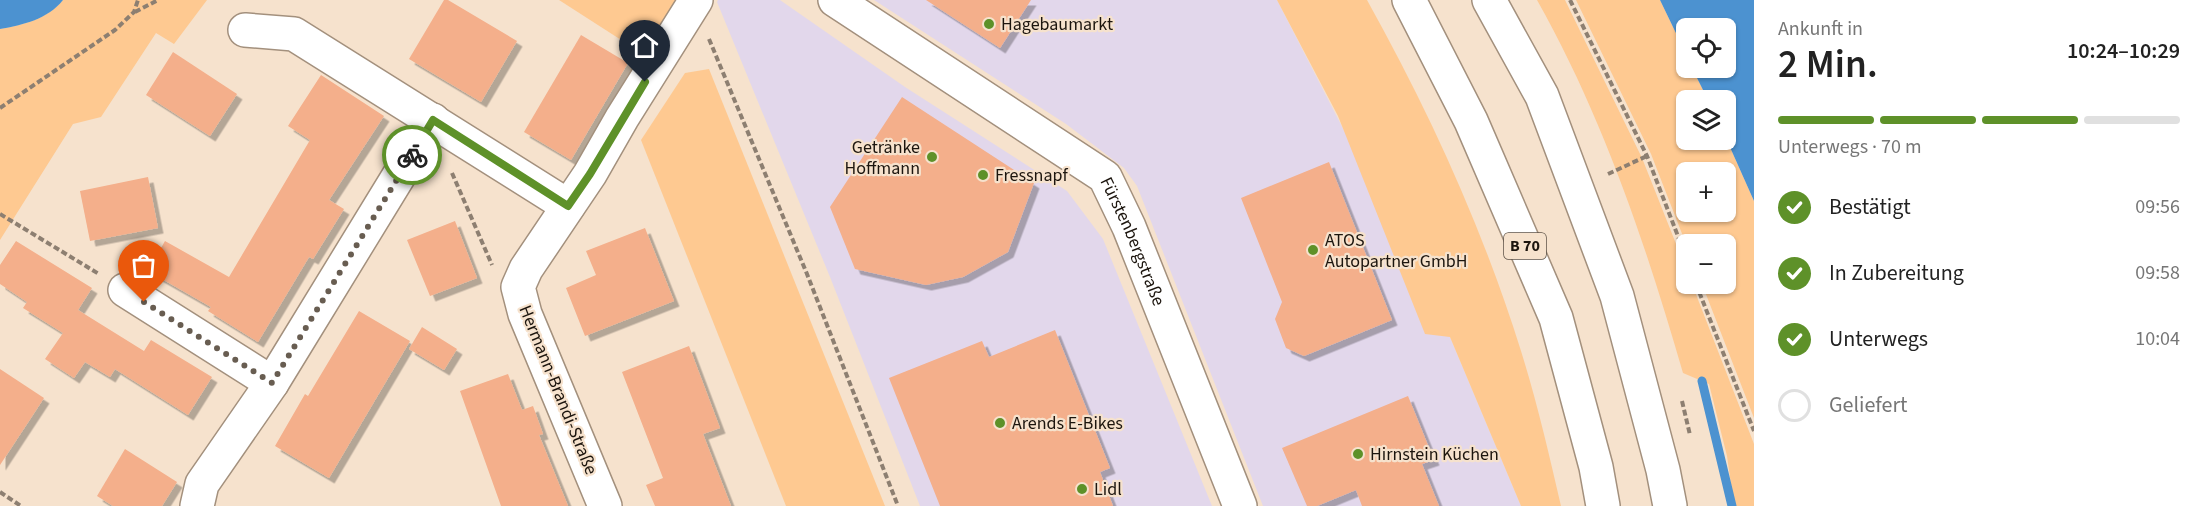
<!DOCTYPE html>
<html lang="de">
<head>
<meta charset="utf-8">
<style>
	body { margin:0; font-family:"Source Sans 3",sans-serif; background:#f6f6f6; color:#222; height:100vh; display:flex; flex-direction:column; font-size:22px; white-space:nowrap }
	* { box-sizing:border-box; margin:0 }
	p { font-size:20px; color:#767676 }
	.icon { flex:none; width:33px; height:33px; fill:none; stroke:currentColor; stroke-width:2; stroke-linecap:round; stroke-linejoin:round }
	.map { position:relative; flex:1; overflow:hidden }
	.sheet { display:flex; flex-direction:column; background:#fff; width:450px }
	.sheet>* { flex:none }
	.controls { position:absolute; left:1676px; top:18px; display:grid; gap:12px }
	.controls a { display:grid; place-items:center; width:60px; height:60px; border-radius:9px; background:#fff; box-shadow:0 2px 4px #0004; font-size:30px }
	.pin { position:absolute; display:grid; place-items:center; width:51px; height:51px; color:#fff; margin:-62px -26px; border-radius:50% 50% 50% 0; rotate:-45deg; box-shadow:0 0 6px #0007 }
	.pin .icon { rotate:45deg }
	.courier { position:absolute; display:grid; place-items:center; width:60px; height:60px; margin:-30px; border:4px solid #5e9129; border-radius:50%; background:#fff; color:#222; box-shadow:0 2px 8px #0007 }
	.head em { font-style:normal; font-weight:600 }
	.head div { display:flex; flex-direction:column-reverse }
	.head { display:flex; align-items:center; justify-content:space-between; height:102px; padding:0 24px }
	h1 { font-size:39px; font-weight:600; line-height:45px }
	.bar { display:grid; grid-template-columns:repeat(4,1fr); gap:9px 6px; align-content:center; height:72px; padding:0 24px }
	.bar i { height:8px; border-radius:4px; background:#e0e0e0 }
	.bar .active { background:#5e9129 }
	.bar p { grid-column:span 4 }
	ol { padding:0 24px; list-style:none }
	li { display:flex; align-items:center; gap:18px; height:66px }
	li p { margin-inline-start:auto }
	li .icon { padding:6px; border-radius:50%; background:#5e9129; color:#fff; stroke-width:4 }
	li:last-child { color:#767676 }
	li i { width:33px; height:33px; border:3px solid #e0e0e0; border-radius:50% }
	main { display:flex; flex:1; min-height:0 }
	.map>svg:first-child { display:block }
</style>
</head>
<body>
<main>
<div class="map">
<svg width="1754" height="506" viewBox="0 0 1754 506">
	<defs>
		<filter id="shadow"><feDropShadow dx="5.5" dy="5.5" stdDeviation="0" flood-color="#0004"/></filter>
	</defs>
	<rect width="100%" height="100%" fill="#f6e2cd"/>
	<!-- commercial -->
	<g fill="#e2d7eb">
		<polygon points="718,0 780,0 905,87 1067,191 1103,239 1212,506 920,506 830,277 717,2"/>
		<polygon points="874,0 1277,0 1450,337 1521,506 1263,506 1137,186 1124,168 1066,124"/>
	</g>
	<!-- green -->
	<g fill="#fec991" fill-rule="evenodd">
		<path d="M63,0H207L174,44L156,33L101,117L73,124L0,240V29C23,25 47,19 63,0Z"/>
		<polygon points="559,0 676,0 643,54"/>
		<path d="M1277,0H1367C1429,111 1483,229 1521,351C1537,402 1549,454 1561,506H1521L1450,337L1425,334L1338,116Z"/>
		<path d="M1537,0H1565L1642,158L1686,269V284H1692L1754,444V506H1734L1727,456L1709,384L1683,373C1646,245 1603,117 1537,0Z"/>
		<path d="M1576,0H1660L1686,54V68H1692L1708,100H1686V140H1725V136L1754,201V418L1702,284H1725V244H1686L1651,154ZM1686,172H1725V212H1686Z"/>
		<polygon points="709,69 885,506 786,506 641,140 685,73"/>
	</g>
	<!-- water -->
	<g fill="#4c92d0">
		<path d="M0,0H63C48,19 23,25 0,29Z"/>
		<polygon points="1660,0 1754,0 1754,201 1725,136 1725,100 1708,100 1692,68 1725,68 1725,28 1686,28 1686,54"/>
	</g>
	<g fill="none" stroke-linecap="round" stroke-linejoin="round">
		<!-- stream -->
		<polyline stroke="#4c92d0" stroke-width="9" points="1702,381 1732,506"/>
	</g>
	<!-- building -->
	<g fill="#f4af8b" filter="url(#shadow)">
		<polygon points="444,0 448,0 517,41 481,102 409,59"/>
		<polygon points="926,0 1031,0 1000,48"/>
		<polygon points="581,35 628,63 571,160 524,132"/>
		<polygon points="173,52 237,94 210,136 146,95"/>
		<polygon points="321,75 384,116 329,200 344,209 313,259 309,257 258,342 208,311 211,307 148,271 165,241 229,277 310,140 288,126"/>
		<polygon points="902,97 1034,183 1008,252 963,277 926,285 855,269 830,207"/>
		<polygon points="1329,162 1392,320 1304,356 1286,348 1275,319 1282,302 1241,198"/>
		<polygon points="148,177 158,228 90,241 80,191"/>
		<polygon points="455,221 477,278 430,296 407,240"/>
		<polygon points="645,228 674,301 585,336 566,288 596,275 586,251"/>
		<polygon points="16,241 92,288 78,310 144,351 151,340 212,377 188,415 115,369 110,377 85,362 74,378 45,359 63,333 23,308 27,302 0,284 0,265"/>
		<polygon points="359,311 410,341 329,478 275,446 305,394 308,396"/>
		<polygon points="422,327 457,349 444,370 409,349"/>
		<polygon points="1055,330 1110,468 1100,472 1113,506 940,506 889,378 982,341 989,357"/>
		<polygon points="689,346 720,428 703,434 731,506 655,506 646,485 663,478 622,372"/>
		<polygon points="0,369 44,398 0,465"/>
		<polygon points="508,374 522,410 533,406 543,434 539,435 568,506 501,506 460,391"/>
		<polygon points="1408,396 1434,460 1422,464 1439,506 1362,506 1356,490 1317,506 1307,506 1282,448"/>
		<polygon points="125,449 177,482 162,506 113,506 97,496"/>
	</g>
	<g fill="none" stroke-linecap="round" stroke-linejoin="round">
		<defs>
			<g id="minor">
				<path id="s1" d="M835,0L1105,177L1129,227L1240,506"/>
				<polyline points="245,30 294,34 568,206"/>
				<polyline points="125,290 272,383"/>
				<polyline points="197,506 202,484 272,383 433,120"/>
				<polyline points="605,506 525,314 518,287 526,269 590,174 622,118 696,0"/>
			</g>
			<g id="trunk">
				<polyline points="1409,0 1471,121 1556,318 1596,467 1603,506"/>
				<polyline points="1489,0 1542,96 1617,296 1663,470 1670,506"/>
			</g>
		</defs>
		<!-- minor casing -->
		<use href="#minor" stroke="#a3907d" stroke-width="36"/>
		<!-- trunk casing -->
		<use href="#trunk" stroke="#a3907d" stroke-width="36"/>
		<!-- path -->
		<g stroke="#8d7f71" stroke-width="4" stroke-dasharray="6 3" stroke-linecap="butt">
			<polyline points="1570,0 1647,156 1686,257"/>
			<polyline points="135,12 158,0"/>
			<polyline points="709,39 807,274 898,506"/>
			<polyline points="0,108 115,30 134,12 138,0"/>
			<polyline points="452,173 492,265"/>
			<polyline points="1608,174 1647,156"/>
			<polyline points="0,214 99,274"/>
			<polyline points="1696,284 1754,431"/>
			<polyline points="1682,401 1690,435"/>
			<polyline points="0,492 21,506"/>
		</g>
		<!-- minor -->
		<use href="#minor" stroke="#fff" stroke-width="33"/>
		<!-- trunk -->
		<use href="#trunk" stroke="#fff" stroke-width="33"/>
	</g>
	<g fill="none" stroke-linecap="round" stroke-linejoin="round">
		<!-- done -->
		<polyline stroke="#685d51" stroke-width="6" stroke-dasharray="0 10.8" points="144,302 272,383 412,155"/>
		<!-- route -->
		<polyline stroke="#5e9129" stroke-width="8" points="412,155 433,120 568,206 590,174 645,82"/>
	</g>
	<!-- markers -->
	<g fill="#5e9129" stroke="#f6e2cd" stroke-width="2">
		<circle cx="989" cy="24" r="6"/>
		<circle cx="932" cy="157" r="6"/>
		<circle cx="983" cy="175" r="6"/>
		<circle cx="1313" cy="250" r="6"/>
		<circle cx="1000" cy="423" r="6"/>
		<circle cx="1358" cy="454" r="6"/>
		<circle cx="1082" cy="489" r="6"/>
	</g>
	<g text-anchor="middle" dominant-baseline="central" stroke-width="4.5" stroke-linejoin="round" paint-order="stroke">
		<!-- shield labels -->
		<rect fill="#f6e2cd" stroke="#5d5247" stroke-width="1.5" x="1504" y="233" width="42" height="26" rx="4.5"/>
		<g font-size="16" font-weight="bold" fill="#1c150e">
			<text x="1525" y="246">B 70</text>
		</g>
		<!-- poi labels -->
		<g font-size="18" fill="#1c150e" stroke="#f6e2cd" text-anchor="start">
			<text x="1001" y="24">Hagebaumarkt</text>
			<text x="920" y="147" text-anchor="end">Getränke<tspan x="920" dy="21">Hoffmann</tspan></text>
			<text x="995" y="175">Fressnapf</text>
			<text x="1325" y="240">ATOS<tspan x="1325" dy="21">Autopartner GmbH</tspan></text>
			<text x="1012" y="423">Arends E-Bikes</text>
			<text x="1370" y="454">Hirnstein Küchen</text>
			<text x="1094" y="489">Lidl</text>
		</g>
		<!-- street labels -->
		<g font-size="18" fill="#1c150e" stroke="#f6e2cd">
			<text stroke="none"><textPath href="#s1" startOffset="393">Fürstenbergstraße</textPath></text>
			<text transform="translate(558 390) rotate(68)">Hermann-Brandi-Straße</text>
		</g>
	</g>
</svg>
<div class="controls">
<a><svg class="icon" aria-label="locate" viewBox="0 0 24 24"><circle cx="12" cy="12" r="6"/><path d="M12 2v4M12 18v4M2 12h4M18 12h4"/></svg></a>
<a><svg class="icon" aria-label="layers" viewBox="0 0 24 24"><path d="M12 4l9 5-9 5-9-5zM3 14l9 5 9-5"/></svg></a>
<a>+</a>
<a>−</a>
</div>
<div class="pin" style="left:144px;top:302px;background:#ea580c"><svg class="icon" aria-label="bag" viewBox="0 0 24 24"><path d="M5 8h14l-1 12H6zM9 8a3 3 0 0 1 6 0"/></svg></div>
<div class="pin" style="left:645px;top:82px;background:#1f2937"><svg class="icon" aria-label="home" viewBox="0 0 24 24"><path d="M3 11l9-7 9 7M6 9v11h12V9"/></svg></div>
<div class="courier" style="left:412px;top:155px"><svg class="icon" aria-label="bike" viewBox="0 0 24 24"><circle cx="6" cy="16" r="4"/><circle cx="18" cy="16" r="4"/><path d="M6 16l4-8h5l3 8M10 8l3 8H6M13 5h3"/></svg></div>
</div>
<section class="sheet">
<div class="head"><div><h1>2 Min.</h1><p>Ankunft in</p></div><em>10:24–10:29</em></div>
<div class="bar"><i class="active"></i><i class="active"></i><i class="active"></i><i></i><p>Unterwegs · 70 m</p></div>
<ol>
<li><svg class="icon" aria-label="check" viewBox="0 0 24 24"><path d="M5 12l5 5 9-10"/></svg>Bestätigt<p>09:56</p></li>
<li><svg class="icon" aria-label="check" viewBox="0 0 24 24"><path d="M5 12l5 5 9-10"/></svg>In Zubereitung<p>09:58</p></li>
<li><svg class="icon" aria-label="check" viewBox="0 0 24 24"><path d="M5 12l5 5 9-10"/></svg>Unterwegs<p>10:04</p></li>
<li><i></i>Geliefert</li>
</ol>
</section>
</main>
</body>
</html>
